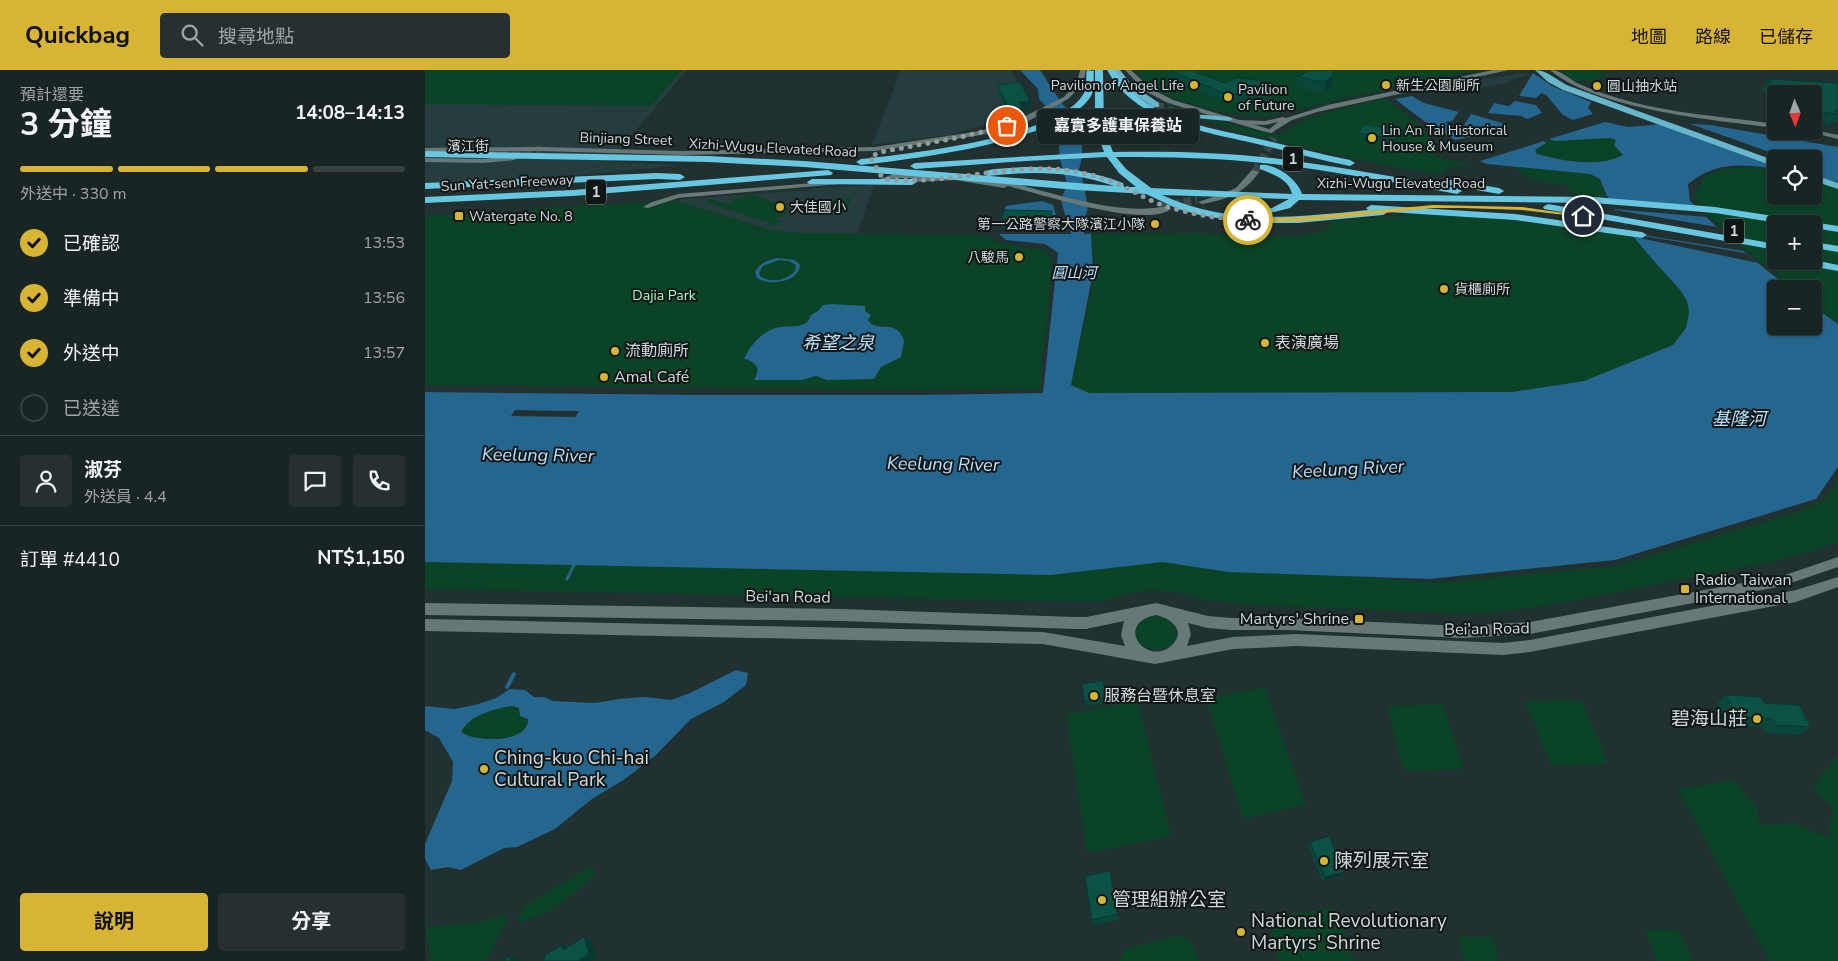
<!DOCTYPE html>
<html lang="zh-TW">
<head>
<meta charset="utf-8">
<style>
	body { margin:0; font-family:"Nunito Sans","Noto Sans TC",sans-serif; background:#263031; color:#f1f3f6; height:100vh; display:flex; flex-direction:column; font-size:19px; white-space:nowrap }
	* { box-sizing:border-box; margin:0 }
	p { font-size:16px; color:#9fa4a6 }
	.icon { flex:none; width:28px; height:28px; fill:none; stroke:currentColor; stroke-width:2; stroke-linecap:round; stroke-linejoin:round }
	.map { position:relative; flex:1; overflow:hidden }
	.side { display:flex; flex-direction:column; background:#192424; width:425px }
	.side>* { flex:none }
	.needle { width:32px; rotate:178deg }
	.fabs { position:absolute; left:1342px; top:15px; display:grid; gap:10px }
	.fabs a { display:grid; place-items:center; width:55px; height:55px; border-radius:5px; background:#192424; box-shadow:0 1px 4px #0004,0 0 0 1px #374141; font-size:25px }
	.pin { position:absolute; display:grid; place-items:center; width:42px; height:42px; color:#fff; margin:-21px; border:2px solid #fff; border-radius:50%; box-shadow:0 1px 5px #0007 }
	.courier { position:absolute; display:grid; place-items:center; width:50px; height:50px; margin:-25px; border:4px solid #d7b434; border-radius:50%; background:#fff; color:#222; box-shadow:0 1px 6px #0007 }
	.bubble { position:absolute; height:35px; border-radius:5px; background:#192424; box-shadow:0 1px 4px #0004,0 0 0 1px #374141; font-size:16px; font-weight:700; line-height:35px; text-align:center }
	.overview em { font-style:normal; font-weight:700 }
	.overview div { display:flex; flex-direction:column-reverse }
	.overview { display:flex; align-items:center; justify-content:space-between; height:85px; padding:0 20px }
	h1 { font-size:32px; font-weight:700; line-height:38px }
	.bar { display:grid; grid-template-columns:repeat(4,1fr); gap:8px 5px; align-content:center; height:60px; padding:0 20px }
	.bar i { height:6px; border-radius:4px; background:#374141 }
	.bar .selected { background:#d7b434 }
	.bar p { grid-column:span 4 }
	.line { display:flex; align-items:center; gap:12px; padding:0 20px; border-top:1px solid #374141 }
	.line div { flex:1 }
	.round { display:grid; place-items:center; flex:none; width:52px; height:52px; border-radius:5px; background:#263031 }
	ol { padding:0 20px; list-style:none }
	li { display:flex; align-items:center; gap:15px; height:55px }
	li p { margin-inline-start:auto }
	li .icon { padding:5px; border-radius:50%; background:#d7b434; color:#111; stroke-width:4 }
	li:last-child { color:#9fa4a6 }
	li i { width:28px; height:28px; border:2px solid #374141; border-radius:50% }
	.cta { display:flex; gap:10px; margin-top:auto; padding:10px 20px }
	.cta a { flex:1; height:58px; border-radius:5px; background:#d7b434; color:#111; font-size:20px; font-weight:700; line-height:58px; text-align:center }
	.cta a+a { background:#263031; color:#f1f3f6 }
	header { display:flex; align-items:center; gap:30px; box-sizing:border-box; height:70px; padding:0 25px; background:#d7b434; color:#111 }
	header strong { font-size:24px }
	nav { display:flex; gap:28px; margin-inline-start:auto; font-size:18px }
	.search { width:350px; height:45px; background:#263031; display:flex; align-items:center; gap:12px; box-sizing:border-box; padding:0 18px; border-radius:5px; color:#9fa4a6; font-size:19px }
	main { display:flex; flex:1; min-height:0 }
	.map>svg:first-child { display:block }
</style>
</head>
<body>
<header>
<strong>Quickbag</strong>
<div class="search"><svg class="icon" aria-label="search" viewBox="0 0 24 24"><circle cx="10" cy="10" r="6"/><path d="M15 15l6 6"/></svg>搜尋地點</div>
<nav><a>地圖</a><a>路線</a><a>已儲存</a></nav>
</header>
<main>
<section class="side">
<div class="overview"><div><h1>3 分鐘</h1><p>預計還要</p></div><em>14:08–14:13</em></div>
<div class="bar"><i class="selected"></i><i class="selected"></i><i class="selected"></i><i></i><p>外送中 · 330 m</p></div>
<ol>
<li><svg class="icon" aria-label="check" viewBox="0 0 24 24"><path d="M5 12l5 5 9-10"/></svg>已確認<p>13:53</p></li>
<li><svg class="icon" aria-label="check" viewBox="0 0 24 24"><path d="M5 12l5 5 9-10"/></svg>準備中<p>13:56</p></li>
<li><svg class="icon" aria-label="check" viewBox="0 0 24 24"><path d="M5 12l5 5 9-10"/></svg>外送中<p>13:57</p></li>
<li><i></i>已送達</li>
</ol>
<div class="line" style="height:90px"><a class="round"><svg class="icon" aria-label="person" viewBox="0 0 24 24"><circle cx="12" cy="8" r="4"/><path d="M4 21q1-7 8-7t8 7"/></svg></a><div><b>淑芬</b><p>外送員 · 4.4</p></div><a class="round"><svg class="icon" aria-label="chat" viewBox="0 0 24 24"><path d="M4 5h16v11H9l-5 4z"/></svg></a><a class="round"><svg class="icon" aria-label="phone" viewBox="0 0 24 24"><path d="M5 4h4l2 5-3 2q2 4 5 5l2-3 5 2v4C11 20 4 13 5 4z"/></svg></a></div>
<div class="line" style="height:65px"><div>訂單 #4410</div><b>NT$1,150</b></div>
<div class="cta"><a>說明</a><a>分享</a></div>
</section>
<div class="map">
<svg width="1413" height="891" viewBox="0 0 1413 891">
	<rect width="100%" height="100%" fill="#213030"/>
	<!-- built -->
	<g fill="#263d3e">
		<polygon points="0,0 262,0 184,92 259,95 132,107 0,113"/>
		<polygon points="476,0 585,0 606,35 598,40 568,52 525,65 447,75"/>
		<polygon points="1098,3 1103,6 1084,10 1087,12 1049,19 1037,12"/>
		<polygon points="449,115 432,164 367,163 345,160 253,131 258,129 387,120 390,118"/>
	</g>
	<!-- green -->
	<g fill="#0a4326" fill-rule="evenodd">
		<polygon points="0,0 257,0 226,36 0,34"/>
		<path d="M712,0H1058L1007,9L840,47C811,46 755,34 730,20C721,15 716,8 712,0Z"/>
		<path d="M1135,0H1171L1184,4L1166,12L1160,10C1149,15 1143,7 1135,0Z"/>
		<path d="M960,28L987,49L1009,71L1007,84C1021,90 1033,91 1047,95L1024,97L1018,105C974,99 930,89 886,79C835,68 785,56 737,32H742L780,48L853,65L884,47Z"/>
		<path d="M1185,68L1192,70L1198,85C1173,98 1138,92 1112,84L1110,80L1121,73L1119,71L1124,69Z"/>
		<polygon points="1087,96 1165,104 1175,109 1181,127 1147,125 1142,115 1109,111"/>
		<path d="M1321,97L1351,101V126H1389V109L1413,114V254L1389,235V219H1368L1309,170L1277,139L1269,126L1279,106L1298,99ZM1351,154H1389V191H1351Z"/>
		<polygon points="323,125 329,125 361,137 362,139 361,143 349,149 356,152 351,155 281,132 285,129 305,135 310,129"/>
		<polygon points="410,128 426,128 420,142 403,142"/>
		<path d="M252,131L345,160L378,163L560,165L574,173L618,180L623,183L627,190L621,263L617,285L616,319L502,320L0,315V145C19,144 100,147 111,138Z"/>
		<polygon points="1008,143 1058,146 1210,167 1256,221 1262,231 1264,242 1261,258 1248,275 1159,311 1087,322 664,323 646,315 670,203 666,164 774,163 838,166 880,166 905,158 906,151"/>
		<polygon points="1413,409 1413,472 1387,481 1347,492 1121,536 1051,544 811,534 775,529 755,523 725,520 701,524 674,532 0,519 0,485 707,488 1008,513 1189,496 1372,442 1398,431"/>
		<path d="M725,546C739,545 750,550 752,565L746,576C719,591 694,560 725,546Z"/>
		<polygon points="840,617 881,735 818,749 781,628"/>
		<polygon points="1152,629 1158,633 1182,689 1180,694 1126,696 1100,631"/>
		<polygon points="713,631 746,766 662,783 641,644"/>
		<polygon points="1018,634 1039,699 983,701 977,697 963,640 966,636"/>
		<path d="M87,636L94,638L95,646L103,649C103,673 51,673 36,662C45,645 68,639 87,636Z"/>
		<polygon points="1413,683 1413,891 1344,891 1253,719 1309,710 1333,738 1334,754 1370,753 1403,767 1408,738 1388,718"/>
		<path d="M167,796L170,805C149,824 124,845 96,852L93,849L96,840L101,835Z"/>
		<polygon points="908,838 916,849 929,891 854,891 846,859 848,846"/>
		<path d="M75,845H81V855C66,868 76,877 58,891H6L0,858L53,852Z"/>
		<polygon points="1220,860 1254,860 1268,891 1232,891"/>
		<path d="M754,865C767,869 771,878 774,891H694L700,879Z"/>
		<polygon points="1033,867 1068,867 1074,891 1039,891"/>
	</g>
	<!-- water -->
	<g fill="#24668e" fill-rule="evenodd">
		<path d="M595,0H615C621,9 626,18 632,26C646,49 658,43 657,76C657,84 657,91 654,99L657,107L663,137L659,155H643L636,130L642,114L635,89L634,76L638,66L635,51L614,29L613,19Z"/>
		<polygon points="1108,3 1127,16 1166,32 1163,38 1168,44 1148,50 1138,45 1121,25 1116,23 1111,28 1094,26"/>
		<polygon points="987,26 999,33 1034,42 1027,51 1020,52 1038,62 1045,62 1048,66 1030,70 999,51 970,29"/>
		<polygon points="1090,31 1111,35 1117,43 1102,49 1096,46 1063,43 1069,33 1084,36"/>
		<polygon points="1046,44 1084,55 1057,63 1039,55"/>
		<path d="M1180,52L1203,57L1249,53L1285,55L1413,77V112L1389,107V89H1351V99C1317,94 1291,91 1263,114L1265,131L1306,171L1365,219H1351V256H1389V237L1413,254V397L1391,429L1190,490L1004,509L803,502L738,492L625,505L0,492V322L283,325H489L618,323L633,183L620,174L581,170L574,164H666L668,202L646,315L664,323L1087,322L1159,311L1248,275L1261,258L1264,242L1262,231L1256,221C1226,187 1190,152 1175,109L1165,104L1062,94L1055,91L1119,71L1121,73L1110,80L1112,84C1138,91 1173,98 1198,85L1189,75L1191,70L1185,68L1130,71L1124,69Z"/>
		<polygon points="617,131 628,135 631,145 628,145 627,150 578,146 581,136"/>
		<path d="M352,188L370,190L375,195C373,213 344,216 332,208L330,202C334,193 343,190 352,188ZM354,190L364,191L371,195L370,201C362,210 346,214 335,206L334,203L338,196Z"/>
		<path d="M407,234L440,236V241L446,245L443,250L446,254C461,261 472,250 479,271L476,287L456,297L449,309L402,310L391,306L377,310H329C336,299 332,292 319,289C325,275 339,259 355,257C366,255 381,260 386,245L393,241L398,235Z"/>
		<path d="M311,600L323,603L321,615L299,632L266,649L231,685L200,709L167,729L130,759L92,777L79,778L36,800L23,797L6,800L0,789V774L27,711L28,692L14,668L0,660V636L29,639L50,635L71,628L85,619L100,620L109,627H119L128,631L170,633L194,629L220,627L246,630L265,623ZM87,636L94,638L95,646L103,649C104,673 51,673 36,662C45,645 69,639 87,636Z"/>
	</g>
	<!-- pier -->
	<g fill="#213030">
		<polygon points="1249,50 1257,51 1364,89 1351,89 1351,96 1230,52"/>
		<polygon points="1185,132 1274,139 1281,147 1189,139"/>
		<polygon points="1190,140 1292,157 1318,181 1206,163"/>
		<polygon points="1207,164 1320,183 1333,193 1210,167"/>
		<polygon points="90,340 133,341 154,341 150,347 86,346"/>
	</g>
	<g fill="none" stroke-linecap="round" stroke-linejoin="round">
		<!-- stream-far1 -->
		<polyline stroke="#24668e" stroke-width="3" points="142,509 149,495"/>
		<!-- stream -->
		<polyline stroke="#24668e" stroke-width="4" points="82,617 89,604"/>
		<!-- river -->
		<polygon fill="#24668e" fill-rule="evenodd" points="651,126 657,130 660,180 658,190 651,194 644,190 646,180 645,130"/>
		<!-- secondary-tunnel -->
		<g stroke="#3b4949" stroke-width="8" stroke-dasharray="8 4" stroke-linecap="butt">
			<polyline points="63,82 93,82 116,79"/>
			<polyline points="830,102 849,68"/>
			<polyline points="735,137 772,130"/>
		</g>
		<!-- trunk-tunnel -->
		<polyline stroke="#3b4949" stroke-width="8" stroke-dasharray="8 4.5" stroke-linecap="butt" points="731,35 752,43 770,46"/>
		<!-- minor -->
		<g fill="#687879" fill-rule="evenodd">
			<path d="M1125,0C1136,0 1143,8 1152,13C1169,21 1186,26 1203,31C1251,44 1302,47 1351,54V58C1289,50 1173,40 1125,0Z"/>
			<polygon points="1389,60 1413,65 1413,69 1381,61"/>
			<polygon points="413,111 415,112 415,114 253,128 223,138 218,137 227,132 253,124"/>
		</g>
		<!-- tertiary -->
		<polygon fill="#687879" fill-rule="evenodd" points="1068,0 1084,0 892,42 867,50 846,63 842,61 853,52 840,55 814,54 810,52 814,50 840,51 858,47 861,48 903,35"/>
		<!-- secondary -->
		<g fill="#687879" fill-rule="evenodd">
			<polygon points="655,0 661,0 658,14 643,29 600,53 556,65 450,81 257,85 116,81 0,82 0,78 116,77 257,81 450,77 555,61 594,49 639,27 652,13"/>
			<polygon points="700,0 706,0 725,18 748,30 850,61 846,63 837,61 743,33 720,21"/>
			<polygon points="87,86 90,86 90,90 58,93 0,92 0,88 58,89"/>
			<path d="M827,100L834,102C820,123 801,130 777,134L773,132L797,124L811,118Z"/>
			<path d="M496,103L500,105L497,107L530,106L569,112L572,109C623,121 691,147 742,136L746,139C720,159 615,124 583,116L579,118L530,110L487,112L483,110L487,108H470L459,111L455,109L469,104Z"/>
			<path d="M1413,487V497L1357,516L1105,564L1037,568L862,560H806L783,558L763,553L766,564L762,576L808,567L872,564L1078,573L1105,570L1371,520L1413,507V517L1371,532L1105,582L1078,585L872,576L808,579L730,594L618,574L0,561V549L618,562L700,576L696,565L699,551L661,559H650L416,551L0,545V533L416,539L650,547H661L731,533L783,546L806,548H862L1037,556L1105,552L1357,506ZM731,545C745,548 762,560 747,575C723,598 687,554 731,545Z"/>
		</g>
		<!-- trunk -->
		<g fill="#67b6cc" fill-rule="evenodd">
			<polygon points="687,0 695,0 706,14 734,33 734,37 728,37 700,18"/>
			<path d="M1110,0C1122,0 1133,11 1144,16L1351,91V97L1138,20L1123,12Z"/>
			<polygon points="767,44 804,47 808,49 804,51 770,48 766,46"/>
			<polygon points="1389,105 1413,113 1413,119 1389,111"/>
		</g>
		<!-- motorway -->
		<g fill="#67c6e0" fill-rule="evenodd">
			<path d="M662,0L669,1C668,8 670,17 667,24C644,71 485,89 436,95L431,92L436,89C483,84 636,67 659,23C663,16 660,7 662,0Z"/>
			<path d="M670,0H678L679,58L688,82C741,81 795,82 848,88C909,96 971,107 1032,118L1037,121L1032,124C971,113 909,101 848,94C796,88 743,87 691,87L701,99L726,118L867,124C864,109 847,104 835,99V95C850,93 873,109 877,124L1169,127L1290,137L1413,156V162L1389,158V154H1360L1290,143L1169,133L874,130L865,138L833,146L828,143L829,141L847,138L864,129L737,125C803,156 873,147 943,140L941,138L946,135L1090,144L1217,162L1222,165L1217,168L1090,150L963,142L958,145L873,153H821L775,145L753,139L721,124L652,120L379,97L283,92L0,87V81L283,86L379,91L689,116C647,101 606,101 563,106L558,103C564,98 576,99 584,98C624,95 661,99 698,113L699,117H711L694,103L682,87L601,91L490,99L485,96L490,93L679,82L670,58Z"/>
			<path d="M682,0H690C718,50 787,58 839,70C867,77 896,84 925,90L930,93L925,96C894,90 863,81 832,74C778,61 711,53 682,0Z"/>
			<polygon points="403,100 408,103 406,105 148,126 0,133 0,127 148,120"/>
			<polygon points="232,103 255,104 260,107 255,110 232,109 0,119 0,113"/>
			<polygon points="387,109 487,109 492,112 487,115 384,114 382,112"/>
			<polygon points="1020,109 1074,118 1079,121 1074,124 1017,114 1017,110"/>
			<polygon points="1123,134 1351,174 1351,180 1119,139 1118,137"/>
			<polygon points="1389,172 1413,176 1413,182 1389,178"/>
			<polygon points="1389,190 1413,195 1413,201 1374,194 1369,191"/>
		</g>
	</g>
	<!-- wall -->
	<g fill="#09473b">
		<polygon points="743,0 769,0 772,3 800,13 847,25 845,34 826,35 795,31 743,8"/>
		<polygon points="909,0 906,17 899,21 887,22 871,17 873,6"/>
		<polygon points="1343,9 1413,13 1413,52 1407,52 1405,55 1389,54 1389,24 1351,24 1351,34 1344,29 1337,19"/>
		<polygon points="572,15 605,31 606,39 597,40 597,45 596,46 584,47 573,23"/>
		<polygon points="974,61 973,67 968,75 933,68 934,63"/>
		<polygon points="627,141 627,150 626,158 578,158 577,149"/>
		<polygon points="657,614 681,627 682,633 660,636"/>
		<polygon points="1301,625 1339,633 1386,657 1374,665 1340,663 1337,657 1301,655 1292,633"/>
		<polygon points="885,772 916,805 897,811 883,776"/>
		<polygon points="660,806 692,844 693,850 667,855"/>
	</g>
	<!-- shaded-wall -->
	<g fill="#083930">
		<polygon points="908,6 906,17 899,21 901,11"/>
		<polygon points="605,31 606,39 597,40 597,45 596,46 584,47 584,39 594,32"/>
		<polygon points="974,61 973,67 968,75 970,70"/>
		<polygon points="627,141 627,150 626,158 625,149"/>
		<polygon points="919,802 916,805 897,811 900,807"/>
		<polygon points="159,867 167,870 172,887 165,891 153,891"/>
		<polygon points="136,875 144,878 138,880"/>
		<polygon points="85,886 94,889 94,891 86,891"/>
	</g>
	<!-- building -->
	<g fill="#0b5245" stroke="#083930">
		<polygon points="745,0 769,0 772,3 800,13 811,8 831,10 841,14 847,25 828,26 795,22"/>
		<polygon points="886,0 909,0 908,6 901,11 888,11 873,6"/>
		<polygon points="1343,9 1413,13 1413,41 1410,40 1413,44 1390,42 1389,41 1389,24 1359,24 1351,18"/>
		<polygon points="595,12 605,31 594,32 597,37 595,38 584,39 572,15"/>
		<polygon points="939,54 974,61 970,70 934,63"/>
		<polygon points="579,140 627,141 625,149 577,149"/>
		<polygon points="678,611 681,627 659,631 657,614"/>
		<polygon points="1301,625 1336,627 1339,633 1374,635 1386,657 1351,655 1348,649 1312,647"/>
		<polygon points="904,766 919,802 900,807 885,772"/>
		<polygon points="685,801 692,844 667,850 660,806"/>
		<polygon points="159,867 164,884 153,891 120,891 119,886 136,875 138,880"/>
		<polygon points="85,886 86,891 78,891"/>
	</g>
	<!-- route -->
	<polygon fill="#d7b434" points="1008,135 1097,137 1160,146 1158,147 1097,140 1038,138 1008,138 879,151 823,152 820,150 823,149 879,147"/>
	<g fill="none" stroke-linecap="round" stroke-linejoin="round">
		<!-- done -->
		<path stroke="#929e9e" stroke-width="5" stroke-dasharray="0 9" d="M582,56L536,67L456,82L445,87L458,109C520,116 581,93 641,100C661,103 681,108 699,117C712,123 724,130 737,135C764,144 795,149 823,150"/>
	</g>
	<!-- markers -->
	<g fill="#d7b434" stroke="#101616" stroke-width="2">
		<circle cx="769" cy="15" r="5"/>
		<circle cx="961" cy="15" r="5"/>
		<circle cx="1172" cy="16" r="5"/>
		<circle cx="803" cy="27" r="5"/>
		<circle cx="947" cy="68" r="5"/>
		<circle cx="355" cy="137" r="5"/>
		<rect x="29" y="141" width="10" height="10" rx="2.5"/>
		<circle cx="730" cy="154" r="5"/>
		<circle cx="594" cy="187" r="5"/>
		<circle cx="1019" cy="219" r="5"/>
		<circle cx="840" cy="273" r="5"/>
		<circle cx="190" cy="281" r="5"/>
		<circle cx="179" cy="307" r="5"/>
		<rect x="1255" y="514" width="10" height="10" rx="2.5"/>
		<rect x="929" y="544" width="10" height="10" rx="2.5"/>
		<circle cx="669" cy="626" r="5"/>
		<circle cx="1332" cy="649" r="5"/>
		<circle cx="59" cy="699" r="5"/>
		<circle cx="899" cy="791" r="5"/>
		<circle cx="677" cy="830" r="5"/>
		<circle cx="816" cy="862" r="5"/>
	</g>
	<g text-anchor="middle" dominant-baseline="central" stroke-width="4" stroke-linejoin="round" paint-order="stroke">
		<!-- far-poi labels -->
		<g font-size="14" fill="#cfd9d9" stroke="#101616" text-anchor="start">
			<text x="759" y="15" text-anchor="end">Pavilion of Angel Life</text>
			<text x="971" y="15">新生公園廁所</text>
			<text x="1182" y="16">圓山抽水站</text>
			<text x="813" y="19">Pavilion<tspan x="813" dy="16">of Future</tspan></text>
			<text x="957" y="60">Lin An Tai Historical<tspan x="957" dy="16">House &amp; Museum</tspan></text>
			<text x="365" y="137">大佳國小</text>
			<text x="44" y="146">Watergate No. 8</text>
			<text x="720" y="154" text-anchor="end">第一公路警察大隊濱江小隊</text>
			<text x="584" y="187" text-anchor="end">八駿馬</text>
			<text x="1029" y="219">貨櫃廁所</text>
		</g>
		<!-- far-street labels -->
		<g font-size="14" fill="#cfd9d9" stroke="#101616">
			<text transform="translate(201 69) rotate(2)">Binjiang Street</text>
			<text x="43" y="76">濱江街</text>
			<text transform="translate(348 78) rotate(3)">Xizhi-Wugu Elevated Road</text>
			<text transform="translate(82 113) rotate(-3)">Sun Yat-sen Freeway</text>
			<text x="976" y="113">Xizhi-Wugu Elevated Road</text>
		</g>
		<!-- far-park labels -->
		<g font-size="14" fill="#a2fbc3" stroke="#101616">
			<text x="239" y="225">Dajia Park</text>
		</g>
		<!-- shield labels -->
		<g fill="#101616" stroke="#969e9e" stroke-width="1">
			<rect x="858" y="76.5" width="20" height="25" rx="4"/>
			<rect x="161" y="109.5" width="20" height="25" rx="4"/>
			<rect x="1299" y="148.5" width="20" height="25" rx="4"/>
		</g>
		<g font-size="15" font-weight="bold" fill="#cfd9d9">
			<text x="868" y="89">1</text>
			<text x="171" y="122">1</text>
			<text x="1309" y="161">1</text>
		</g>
		<!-- far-water labels -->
		<g font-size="15" font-style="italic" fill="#b7e0fc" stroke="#101616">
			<text x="649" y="203">圓山河</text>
		</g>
		<!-- poi labels -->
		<g font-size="16" fill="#cfd9d9" stroke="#101616" text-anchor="start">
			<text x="850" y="273">表演廣場</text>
			<text x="200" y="281">流動廁所</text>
			<text x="189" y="307">Amal Café</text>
			<text x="1270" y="510">Radio Taiwan<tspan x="1270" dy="18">International</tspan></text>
			<text x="924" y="549" text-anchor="end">Martyrs' Shrine</text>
			<text x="679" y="626">服務台暨休息室</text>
		</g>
		<!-- street labels -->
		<g font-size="16" fill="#cfd9d9" stroke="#101616">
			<text transform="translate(363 527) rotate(1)">Bei'an Road</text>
			<text transform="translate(1062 559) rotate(-1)">Bei'an Road</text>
		</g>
		<!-- water labels -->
		<g font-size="18" font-style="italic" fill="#b7e0fc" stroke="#101616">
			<text x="413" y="273">希望之泉</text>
			<text x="1314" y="349">基隆河</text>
			<text transform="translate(113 385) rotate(1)">Keelung River</text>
			<text transform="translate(518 394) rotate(1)">Keelung River</text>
			<text transform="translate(923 399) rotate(-3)">Keelung River</text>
		</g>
		<!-- near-poi labels -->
		<g font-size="19" fill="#cfd9d9" stroke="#101616" text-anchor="start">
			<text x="1322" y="649" text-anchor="end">碧海山莊</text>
			<text x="69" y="688">Ching-kuo Chi-hai<tspan x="69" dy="22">Cultural Park</tspan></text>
			<text x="909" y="791">陳列展示室</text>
			<text x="687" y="830">管理組辦公室</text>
			<text x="826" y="851">National Revolutionary<tspan x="826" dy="22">Martyrs' Shrine</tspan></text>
		</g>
	</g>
</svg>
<div class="fabs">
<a><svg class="needle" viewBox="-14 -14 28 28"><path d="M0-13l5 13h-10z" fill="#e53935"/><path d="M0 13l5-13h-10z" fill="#9fa4a6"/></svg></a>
<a><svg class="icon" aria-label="locate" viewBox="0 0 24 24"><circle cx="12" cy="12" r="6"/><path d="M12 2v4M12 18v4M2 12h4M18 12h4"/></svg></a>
<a>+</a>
<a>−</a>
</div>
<div class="pin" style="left:582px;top:56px;background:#ea580c"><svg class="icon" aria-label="bag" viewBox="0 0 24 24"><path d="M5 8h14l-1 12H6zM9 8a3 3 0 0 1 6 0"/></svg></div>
<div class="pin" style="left:1158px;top:146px;background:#1f2937"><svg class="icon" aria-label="home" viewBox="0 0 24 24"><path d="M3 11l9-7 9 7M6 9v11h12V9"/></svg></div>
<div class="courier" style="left:823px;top:150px"><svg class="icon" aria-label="bike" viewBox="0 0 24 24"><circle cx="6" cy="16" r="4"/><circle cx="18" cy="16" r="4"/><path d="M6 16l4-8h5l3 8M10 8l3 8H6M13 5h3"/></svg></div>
<div class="bubble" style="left:612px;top:39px;width:162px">嘉實多護車保養站</div>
</div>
</main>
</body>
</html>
